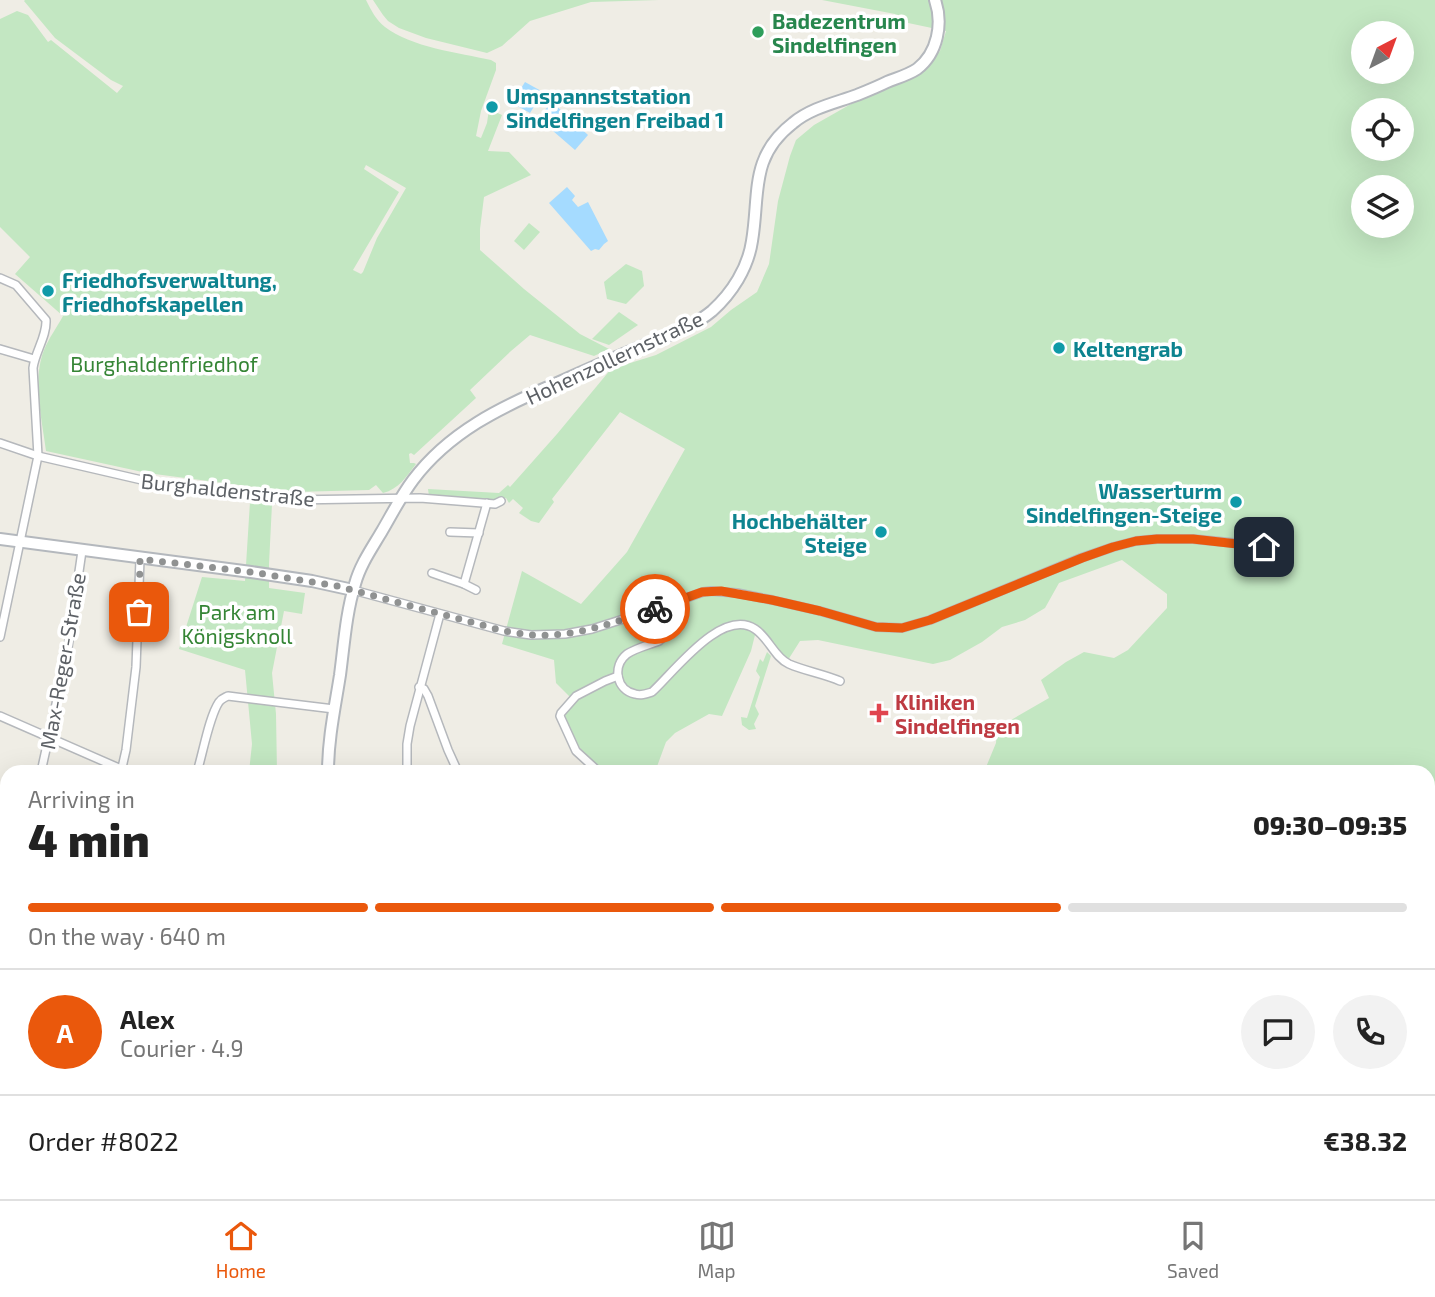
<!DOCTYPE html>
<html lang="en">
<head>
<meta charset="utf-8">
<style>
	body { margin:0; font-family:"Exo 2",sans-serif; background:#f2f2f2; color:#222; height:100vh; display:flex; flex-direction:column; font-size:26px; white-space:nowrap }
	* { box-sizing:border-box; margin:0 }
	p { font-size:23px; color:#767676 }
	.icon { flex:none; width:38px; height:38px; fill:none; stroke:currentColor; stroke-width:2; stroke-linecap:round; stroke-linejoin:round }
	.map { position:relative; flex:1; overflow:hidden }
	.side { position:absolute; left:0px; top:765px; width:1435px; height:436px; display:flex; flex-direction:column; background:#fff; border-radius:21px 21px 0 0; box-shadow:0 7px 28px #0002 }
	.side>* { flex:none }
	.needle { width:46px; rotate:41deg }
	.tools { position:absolute; left:1351px; top:21px; display:grid; gap:14px }
	.tools a { display:grid; place-items:center; width:63px; height:63px; border-radius:50%; background:#fff; box-shadow:0 7px 28px #0002; font-size:35px }
	.pin { position:absolute; display:grid; place-items:center; width:60px; height:60px; color:#fff; margin:-30px; border-radius:14px; box-shadow:0 4px 10px #0006 }
	.courier { position:absolute; display:grid; place-items:center; width:70px; height:70px; margin:-35px; border:5px solid #ea580c; border-radius:50%; background:#fff; color:#222; box-shadow:0 2px 9px #0007 }
	.overview em { font-style:normal; font-weight:800 }
	.overview div { display:flex; flex-direction:column-reverse }
	.overview { display:flex; align-items:center; justify-content:space-between; height:119px; padding:0 28px }
	h1 { font-size:46px; font-weight:800; line-height:52px }
	.bar { display:grid; grid-template-columns:repeat(4,1fr); gap:10px 7px; align-content:center; height:84px; padding:0 28px }
	.bar i { height:9px; border-radius:5px; background:#e0e0e0 }
	.bar .on { background:#ea580c }
	.bar p { grid-column:span 4 }
	.line { display:flex; align-items:center; gap:18px; padding:0 28px; border-top:2px solid #e0e0e0 }
	.line div { flex:1 }
	.round { display:grid; place-items:center; flex:none; width:74px; height:74px; border-radius:37px; background:#f2f2f2 }
	.tabs { display:flex; justify-content:space-around; align-items:center; height:98px; border-top:2px solid #e0e0e0; background:#fff; font-size:19px; color:#767676 }
	.tabs a { display:grid; justify-items:center; gap:4px }
	.tabs .on { color:#ea580c }
	.map>svg:first-child { display:block }
</style>
</head>
<body>
<div class="map">
<svg width="1435" height="1199" viewBox="0 0 1435 1199">
	<rect width="100%" height="100%" fill="#efede5"/>
	<!-- commercial -->
	<polygon fill="#fef5db" points="0,1083 7,1096 7,1194 17,1194 14,1199 0,1199"/>
	<!-- green -->
	<g fill="#c3e7c2" fill-rule="evenodd">
		<path d="M25,0H366C371,10 376,20 385,27C410,47 460,53 491,60L496,63V70L481,111L476,136L481,138L487,123L489,109L502,115L488,151L509,152L531,175L484,197L480,229V250L524,289L580,334L609,349L594,356L530,335L511,351L470,390L476,398L414,455L411,453L409,454L410,463H414L416,464C406,477 399,489 383,493L376,485L369,490L294,492L285,490L261,488L147,473L46,451C42,419 32,381 44,350C49,338 57,327 63,316L15,274L30,257L0,227V19L17,11L28,15L48,42L51,40L117,93L123,86L111,80L55,38L24,1ZM366,165L406,188L377,238L363,272L361,274L353,270L399,192L364,169Z"/>
		<polygon points="373,0 659,0 591,2 530,21 502,46 487,53 426,38 399,28 388,21 383,15"/>
		<path d="M822,0H1435V1199H565V1194H1428V772H984L996,743L997,728L1049,698L1041,680L1066,662L1084,652L1114,658L1128,650L1167,608V594L1122,560L1059,583L1045,608L1025,620L1002,627L982,642L950,660L933,664L818,640L800,641L788,660L781,654L768,636L755,635L751,651L722,716L709,714L675,733L666,742L655,772H605C587,757 567,738 565,714L574,701L556,683L554,660L502,644L522,571L581,604L627,552L685,449L620,412L552,499L554,502L539,523L531,521L519,513L523,508L513,499L509,503L506,498L490,501L429,496L428,489L499,493L508,485L510,487L557,434L611,369L656,355L711,327L731,310L757,292L769,264L778,201L790,156L796,140L814,125L851,104L915,76L940,51L946,31L894,20L895,14ZM1363,33H1402V72H1363ZM1363,110H1402V149H1363ZM1363,187H1402V226H1363Z"/>
		<polygon points="529,223 540,232 524,250 514,241"/>
		<polygon points="626,264 642,271 644,286 626,304 607,299 604,282"/>
		<polygon points="619,312 638,325 609,345 592,339"/>
		<polygon points="250,502 272,504 269,564 269,588 305,593 302,614 284,611 272,673 276,714 277,772 249,772 252,744 245,670 179,649 202,577 245,581"/>
		<polygon points="767,652 771,656 755,706 759,714 754,724 756,729 749,730 742,725 741,717 747,718 760,677 756,671 760,659 763,662"/>
		<polygon points="67,1194 128,1194 135,1199 66,1199"/>
	</g>
	<!-- water -->
	<g fill="#a5dbff">
		<polygon points="525,82 543,92 530,113 512,103"/>
		<polygon points="552,102 588,135 575,150 538,118"/>
		<polygon points="567,187 575,196 572,200 578,207 588,202 608,241 604,244 599,250 595,249 591,251 549,203"/>
	</g>
	<g fill="none" stroke-linecap="round" stroke-linejoin="round">
		<!-- stream -->
		<polyline stroke="#a5dbff" stroke-width="2" points="1232,1199 1236,1194 1243,1194"/>
		<defs>
			<g id="street">
				<path d="M0,278L16,285L46,320C47,336 35,352 33,368L38,456L0,637"/>
				<polyline points="0,349 34,359"/>
				<polyline points="0,443 38,456 146,481 266,498 291,500 420,498 495,504 501,501"/>
				<polyline points="450,532 479,533"/>
				<polyline points="432,573 464,584 476,590"/>
				<polyline points="464,584 487,503"/>
				<polyline points="353,590 504,631 531,635 565,634 592,629 658,608 703,592 711,591 737,593 772,600 820,611 876,627 902,628 930,620 1081,558 1113,547 1136,541 1157,539 1193,539 1264,546"/>
				<path d="M658,608C664,621 672,631 659,641C649,645 636,648 627,654C612,666 616,690 635,694C641,696 646,694 652,692C674,672 722,607 755,629C769,638 774,657 789,664C805,671 824,674 840,681"/>
				<polyline points="419,687 424,689 428,696 448,750 458,772"/>
				<polyline points="0,716 128,772"/>
				<polyline points="41,772 67,654 82,551"/>
				<polyline points="121,772 126,750 136,667 140,559"/>
				<path d="M197,772C203,753 209,717 219,702C222,698 224,698 228,696L334,709"/>
				<polyline points="407,772 407,744 410,726 440,614"/>
				<polyline points="599,772 576,751 560,716 561,713 576,696 605,681 618,676"/>
				<polyline points="0,1012 5,1008 7,1002"/>
				<polyline points="177,1194 186,1199"/>
				<polyline points="282,1194 289,1199"/>
				<polyline points="466,1194 466,1199"/>
				<polyline points="557,1194 557,1199"/>
			</g>
			<g id="secondary">
				<polyline points="0,539 251,572 312,581 353,590"/>
				<path d="M328,772C328,739 335,707 340,675C344,645 346,613 355,584C360,565 372,548 382,531C392,514 401,496 413,480C449,432 501,407 555,384C586,370 618,356 650,343C671,334 694,326 712,311C732,293 748,268 752,241C760,194 749,157 793,123C811,108 835,103 857,95C867,91 877,87 887,82C897,78 908,75 917,69C938,53 943,23 935,0"/>
				<polyline points="0,1065 7,1079"/>
				<polyline points="48,1199 52,1194"/>
				<polyline points="61,1199 63,1194"/>
				<polyline points="384,1199 384,1194"/>
			</g>
			<g id="primary">
				<polyline points="0,1176 7,1181"/>
				<polyline points="27,1194 35,1199"/>
			</g>
		</defs>
		<!-- street casing -->
		<use href="#street" stroke="#b5b8bc" stroke-width="10"/>
		<!-- secondary casing -->
		<use href="#secondary" stroke="#b4b8bd" stroke-width="14"/>
		<!-- primary casing -->
		<use href="#primary" stroke="#f2c25b" stroke-width="14"/>
		<!-- street -->
		<use href="#street" stroke="#fff" stroke-width="7"/>
		<!-- secondary -->
		<use href="#secondary" stroke="#fff" stroke-width="10"/>
		<!-- primary -->
		<use href="#primary" stroke="#fea" stroke-width="10"/>
	</g>
	<g fill="none" stroke-linecap="round" stroke-linejoin="round">
		<!-- done -->
		<path stroke="#909292" stroke-width="7" stroke-dasharray="0 12.6" d="M139,612L140,559L251,572L337,586L504,631C513,632 522,634 531,635C574,638 615,622 655,609"/>
		<!-- route -->
		<polyline stroke="#ea580c" stroke-width="9" points="655,609 702,592 721,591 772,600 820,611 876,627 902,628 930,620 1082,558 1113,547 1136,541 1157,539 1193,539 1264,547"/>
	</g>
	<!-- markers -->
	<circle fill="#2e9e5b" stroke="#fff" stroke-width="2.5" cx="758" cy="32" r="7"/>
	<g fill="#0f9aa8" stroke="#fff" stroke-width="2.5">
		<circle cx="492" cy="107" r="7"/>
		<circle cx="48" cy="291" r="7"/>
		<circle cx="1059" cy="348" r="7"/>
		<circle cx="1236" cy="502" r="7"/>
		<circle cx="881" cy="532" r="7"/>
	</g>
	<path fill="#e0444e" stroke="#fff" stroke-width="2.5" d="M875.5 702.5h7v7h7v7h-7v7h-7v-7h-7v-7h7z"/>
	<g text-anchor="middle" dominant-baseline="central" stroke-width="7" stroke-linejoin="round" paint-order="stroke">
		<!-- leisure labels -->
		<g font-size="21" font-weight="bold" fill="#27864d" stroke="#fff" text-anchor="start">
			<text x="772" y="20">Badezentrum<tspan x="772" dy="24">Sindelfingen</tspan></text>
		</g>
		<!-- culture labels -->
		<g font-size="21" font-weight="bold" fill="#0d838f" stroke="#fff" text-anchor="start">
			<text x="506" y="95">Umspannststation<tspan x="506" dy="24">Sindelfingen Freibad 1</tspan></text>
			<text x="62" y="279">Friedhofsverwaltung,<tspan x="62" dy="24">Friedhofskapellen</tspan></text>
			<text x="1073" y="348">Keltengrab</text>
			<text x="1222" y="490" text-anchor="end">Wasserturm<tspan x="1222" dy="24">Sindelfingen-Steige</tspan></text>
			<text x="867" y="520" text-anchor="end">Hochbehälter<tspan x="867" dy="24">Steige</tspan></text>
		</g>
		<!-- street labels -->
		<g font-size="21" fill="#5d6166" stroke="#fff">
			<text transform="translate(614 357) rotate(-25)">Hohenzollernstraße</text>
			<text transform="translate(228 489) rotate(6)">Burghaldenstraße</text>
			<text transform="translate(62 661) rotate(-80)">Max-Reger-Straße</text>
		</g>
		<!-- park labels -->
		<g font-size="21" fill="#358535" stroke="#fff">
			<text x="164" y="363">Burghaldenfriedhof</text>
			<text x="237" y="611">Park am<tspan x="237" dy="24">Königsknoll</tspan></text>
		</g>
		<!-- health labels -->
		<g font-size="21" font-weight="bold" fill="#be3a42" stroke="#fff" text-anchor="start">
			<text x="895" y="701">Kliniken<tspan x="895" dy="24">Sindelfingen</tspan></text>
		</g>
	</g>
</svg>
<div class="tools">
<a><svg class="needle" viewBox="-14 -14 28 28"><path d="M0-13l5 13h-10z" fill="#e53935"/><path d="M0 13l5-13h-10z" fill="#767676"/></svg></a>
<a><svg class="icon" aria-label="locate" viewBox="0 0 24 24"><circle cx="12" cy="12" r="6"/><path d="M12 2v4M12 18v4M2 12h4M18 12h4"/></svg></a>
<a><svg class="icon" aria-label="layers" viewBox="0 0 24 24"><path d="M12 4l9 5-9 5-9-5zM3 14l9 5 9-5"/></svg></a>
</div>
<div class="pin" style="left:139px;top:612px;background:#ea580c"><svg class="icon" aria-label="bag" viewBox="0 0 24 24"><path d="M5 8h14l-1 12H6zM9 8a3 3 0 0 1 6 0"/></svg></div>
<div class="pin" style="left:1264px;top:547px;background:#1f2937"><svg class="icon" aria-label="home" viewBox="0 0 24 24"><path d="M3 11l9-7 9 7M6 9v11h12V9"/></svg></div>
<div class="courier" style="left:655px;top:609px"><svg class="icon" aria-label="bike" viewBox="0 0 24 24"><circle cx="6" cy="16" r="4"/><circle cx="18" cy="16" r="4"/><path d="M6 16l4-8h5l3 8M10 8l3 8H6M13 5h3"/></svg></div>
<section class="side">
<div class="overview"><div><h1>4 min</h1><p>Arriving in</p></div><em>09:30–09:35</em></div>
<div class="bar"><i class="on"></i><i class="on"></i><i class="on"></i><i></i><p>On the way · 640 m</p></div>
<div class="line" style="height:126px"><b class="round" style="background:#ea580c;color:#fff">A</b><div><b>Alex</b><p>Courier · 4.9</p></div><a class="round"><svg class="icon" aria-label="chat" viewBox="0 0 24 24"><path d="M4 5h16v11H9l-5 4z"/></svg></a><a class="round"><svg class="icon" aria-label="phone" viewBox="0 0 24 24"><path d="M5 4h4l2 5-3 2q2 4 5 5l2-3 5 2v4C11 20 4 13 5 4z"/></svg></a></div>
<div class="line" style="height:91px"><div>Order #8022</div><b>€38.32</b></div>
</section>
</div>
<nav class="tabs">
<a class="on"><svg class="icon" aria-label="home" viewBox="0 0 24 24"><path d="M3 11l9-7 9 7M6 9v11h12V9"/></svg>Home</a>
<a><svg class="icon" aria-label="map" viewBox="0 0 24 24"><path d="M3 6l6-2 6 2 6-2v14l-6 2-6-2-6 2zM9 4v14M15 6v14"/></svg>Map</a>
<a><svg class="icon" aria-label="saved" viewBox="0 0 24 24"><path d="M7 4h10v16l-5-4-5 4z"/></svg>Saved</a>
</nav>
</body>
</html>
